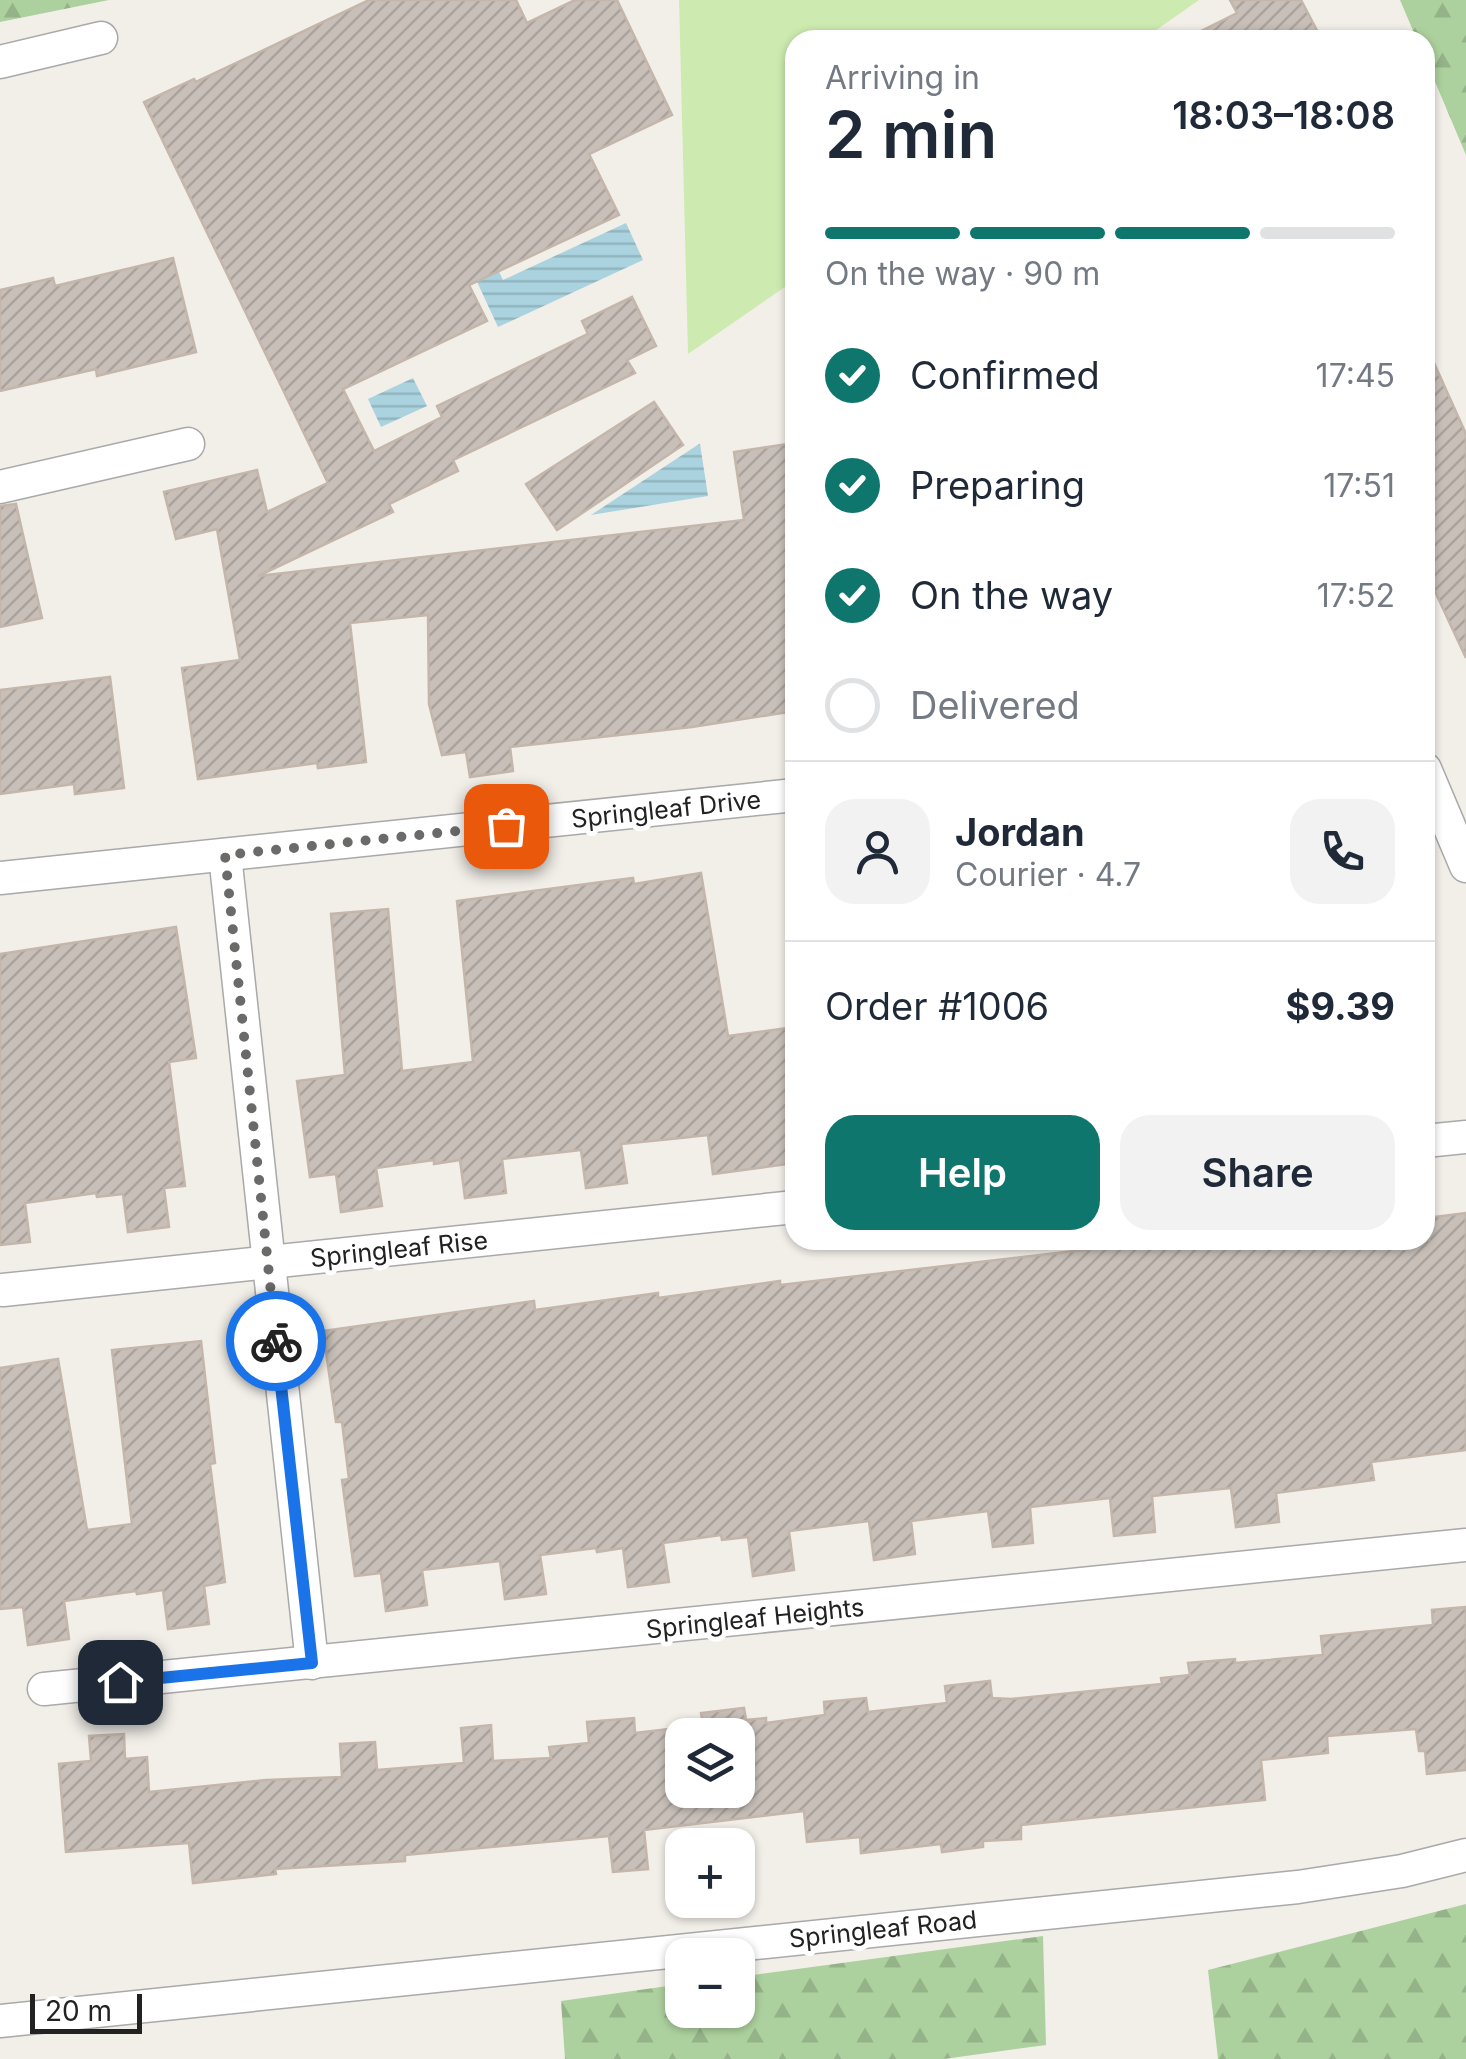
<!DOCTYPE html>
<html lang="en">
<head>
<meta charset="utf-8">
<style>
	body { margin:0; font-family:Inter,sans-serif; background:#f2f2f3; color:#1f2937; height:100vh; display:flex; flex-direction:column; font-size:38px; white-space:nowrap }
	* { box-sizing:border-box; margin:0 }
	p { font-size:32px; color:#747a83 }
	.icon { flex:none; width:55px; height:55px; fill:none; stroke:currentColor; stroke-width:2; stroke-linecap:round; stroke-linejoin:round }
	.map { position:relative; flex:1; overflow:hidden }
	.details { position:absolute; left:785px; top:30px; width:650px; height:1220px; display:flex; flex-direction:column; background:#fff; border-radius:30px; box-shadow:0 2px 8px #0004 }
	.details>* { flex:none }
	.controls { position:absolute; left:665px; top:1718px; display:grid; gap:20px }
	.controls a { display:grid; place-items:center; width:90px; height:90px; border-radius:20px; background:#fff; box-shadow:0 2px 8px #0004; font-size:50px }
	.scale { position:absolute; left:30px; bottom:25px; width:112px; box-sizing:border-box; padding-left:10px; border:5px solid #222; border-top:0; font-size:28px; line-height:35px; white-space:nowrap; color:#222; -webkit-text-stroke:8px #fff; paint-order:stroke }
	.pin { position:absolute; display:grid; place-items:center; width:85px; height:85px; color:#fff; margin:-42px; border-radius:20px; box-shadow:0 5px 15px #0006 }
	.courier { position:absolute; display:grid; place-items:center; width:100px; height:100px; margin:-50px; border:8px solid #1a73e8; border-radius:50%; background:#fff; color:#222; box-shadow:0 2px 12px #0007 }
	.overview em { font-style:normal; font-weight:600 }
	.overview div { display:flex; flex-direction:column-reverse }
	.overview { display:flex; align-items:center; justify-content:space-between; height:170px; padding:0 40px }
	h1 { font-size:65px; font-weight:600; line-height:75px }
	.bar { display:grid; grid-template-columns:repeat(4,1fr); gap:15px 10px; align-content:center; height:120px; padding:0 40px }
	.bar i { height:12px; border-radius:8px; background:#e0e1e3 }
	.bar .active { background:#0f766e }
	.bar p { grid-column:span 4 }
	.line { display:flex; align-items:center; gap:25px; padding:0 40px; border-top:2px solid #e0e1e3 }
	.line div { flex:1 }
	.round { display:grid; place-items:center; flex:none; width:105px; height:105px; border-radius:30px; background:#f2f2f3 }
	ol { padding:0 40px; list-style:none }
	li { display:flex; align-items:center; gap:30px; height:110px }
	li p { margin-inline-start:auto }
	li .icon { padding:10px; border-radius:50%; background:#0f766e; color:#fff; stroke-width:4 }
	li:last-child { color:#747a83 }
	li i { width:55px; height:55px; border:5px solid #e0e1e3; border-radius:50% }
	.primary-button { display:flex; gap:20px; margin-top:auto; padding:20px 40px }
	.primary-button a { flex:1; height:115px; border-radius:30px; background:#0f766e; color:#fff; font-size:40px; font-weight:600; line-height:115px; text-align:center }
	.primary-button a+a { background:#f2f2f3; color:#1f2937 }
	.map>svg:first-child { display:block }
</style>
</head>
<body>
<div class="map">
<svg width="1466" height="2059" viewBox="0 0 1466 2059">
	<defs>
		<pattern id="forest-firs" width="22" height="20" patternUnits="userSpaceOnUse" patternTransform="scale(2.5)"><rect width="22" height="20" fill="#add19e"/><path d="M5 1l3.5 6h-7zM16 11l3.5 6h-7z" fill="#95b388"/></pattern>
		<pattern id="water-rules" width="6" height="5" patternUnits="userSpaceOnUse" patternTransform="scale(2.5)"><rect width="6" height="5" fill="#aad3df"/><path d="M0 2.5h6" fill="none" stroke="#92b5bf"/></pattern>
		<pattern id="building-hatch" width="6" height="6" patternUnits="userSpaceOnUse" patternTransform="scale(2.5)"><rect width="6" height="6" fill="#c7bfb8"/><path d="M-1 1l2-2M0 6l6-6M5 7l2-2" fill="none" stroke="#aba49e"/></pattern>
	</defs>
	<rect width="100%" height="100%" fill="#f2efe9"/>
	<!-- grass -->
	<polygon fill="#cdebb0" points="679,0 1199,0 1142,40 795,40 795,280 688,354"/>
	<!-- forest -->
	<g fill="url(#forest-firs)">
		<polygon points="0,0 109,0 0,22"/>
		<polygon points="1400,0 1466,0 1466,155 1425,58 1425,40 1417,40"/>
		<polygon points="1466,1904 1466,2059 1218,2059 1208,1970"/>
		<polygon points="1043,1936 1046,2045 944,2059 565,2059 561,2001 682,1984 682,2010 738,2010 738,1977"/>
	</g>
	<!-- water -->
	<g fill="url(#water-rules)">
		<polygon points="381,20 503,280 626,223 643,260 498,327 360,30"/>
		<polygon points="413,378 427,406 381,427 368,399"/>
		<polygon points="700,444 708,496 591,515 699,444"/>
	</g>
	<!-- building -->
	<g fill="url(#building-hatch)" stroke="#c4b6ab" stroke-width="2.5" fill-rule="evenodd">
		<polygon points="369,0 516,0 527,23 575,0 617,0 672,115 589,154 619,215 469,285 487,321 343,389 374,451 442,417 437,406 588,334 582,321 632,297 656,346 627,360 635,373 453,460 458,471 389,504 393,512 258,576 744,520 734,452 795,443 795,711 692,727 510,747 513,771 470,777 466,752 442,755 429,704 428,615 350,623 366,762 318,768 317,763 198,779 182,668 240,660 217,529 176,539 164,492 257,470 267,512 328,483 144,102 194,79 196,82"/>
		<polygon points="1230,0 1301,0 1322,40 1183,40 1237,13"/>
		<polygon points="173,258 196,352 97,376 96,369 0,391 0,290 53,278 55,286"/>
		<polygon points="1425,343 1466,434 1466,658 1425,570"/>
		<polygon points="654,402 683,445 557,530 526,484"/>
		<polygon points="16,504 42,618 0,627 0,506"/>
		<polygon points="110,677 124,788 75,794 74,784 0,794 0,690"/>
		<polygon points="701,873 728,1036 795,1027 795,1163 713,1174 708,1135 681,1138 621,1144 627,1183 586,1188 581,1150 502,1159 506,1193 465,1198 460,1160 434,1164 434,1160 376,1168 382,1206 341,1212 336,1174 310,1177 297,1081 345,1075 331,914 388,909 402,1071 473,1062 457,901 633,878 634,884"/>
		<polygon points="176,927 196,1058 169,1062 185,1186 164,1188 169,1227 128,1232 123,1194 97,1197 96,1193 25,1203 30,1242 0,1245 0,954"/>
		<polygon points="1466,1213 1466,1450 1371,1462 1374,1480 1276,1493 1279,1522 1236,1527 1231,1488 1152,1496 1155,1532 1114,1536 1110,1498 1030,1507 1033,1543 993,1547 988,1511 911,1521 915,1554 874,1560 869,1521 789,1531 794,1570 753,1576 748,1537 722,1540 721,1535 663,1543 669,1582 628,1587 623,1548 597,1552 596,1548 540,1555 546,1594 505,1599 500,1561 422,1570 427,1605 386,1611 381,1573 355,1576 342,1480 349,1479 342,1422 336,1422 323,1331 534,1301 535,1310 658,1293 658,1298 780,1281 780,1285 1152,1242 1152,1245 1200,1240 1429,1240 1426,1218"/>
		<polygon points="201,1341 215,1463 210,1464 225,1582 204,1586 209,1624 168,1629 163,1590 137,1594 136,1591 64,1601 69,1639 28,1645 23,1607 0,1609 0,1368 58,1359 87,1530 132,1524 112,1350"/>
		<path d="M1466,1607V1770L1427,1774L1425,1751H1419L1416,1729L1327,1736L1328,1753L1261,1760L1265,1800L1021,1825V1839L983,1841V1847L942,1852L941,1844L861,1853L860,1837L807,1842L804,1811L644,1830L648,1869L613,1872L609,1836L405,1855V1861L275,1869L276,1874L193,1883L189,1843L66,1852L59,1764L91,1761L89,1736L124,1734L125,1759L147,1757L149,1792L266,1780L342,1777L340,1744L375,1742L377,1770L464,1763L461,1728L491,1725L493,1761L551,1758L549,1747L589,1743L587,1722L634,1718L635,1733L703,1725L701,1713L744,1708L746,1720L766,1718V1723L825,1715L824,1702L866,1698L868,1712L947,1703L945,1686L990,1681L992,1698L1011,1699L1162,1684L1161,1678L1190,1675L1188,1663L1235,1659V1663L1323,1655L1321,1636L1433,1625L1432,1610ZM682,1735H738V1790H682Z"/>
	</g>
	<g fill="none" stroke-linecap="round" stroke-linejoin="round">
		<defs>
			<g id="minor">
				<polyline points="0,62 101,38"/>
				<polyline points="0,487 188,444"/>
				<polyline points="1425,769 1466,866"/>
				<polyline points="225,855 312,1663"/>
				<polyline points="0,878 795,795"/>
				<polyline points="1425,1141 1466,1137"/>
				<polyline points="3,1290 795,1207"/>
				<polyline points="44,1689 1466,1545"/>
				<polyline points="0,2021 1298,1887 1402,1871 1466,1855"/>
			</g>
		</defs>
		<!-- minor casing -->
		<use href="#minor" stroke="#a9a9a9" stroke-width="35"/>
		<!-- minor -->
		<use href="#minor" stroke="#fff" stroke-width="32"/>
	</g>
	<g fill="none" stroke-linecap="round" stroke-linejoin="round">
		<!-- done -->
		<polyline stroke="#6b6a68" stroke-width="10" stroke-dasharray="0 18" points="276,1341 225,855 506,826"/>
		<!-- route -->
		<polyline stroke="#1a73e8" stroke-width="12" points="120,1682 312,1663 276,1341"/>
	</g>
	<g text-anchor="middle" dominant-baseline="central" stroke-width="10" stroke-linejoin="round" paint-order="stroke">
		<!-- street labels -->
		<g font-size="25" fill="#222" stroke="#fff">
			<text transform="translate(666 809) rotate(-6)">Springleaf Drive</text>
			<text transform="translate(399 1249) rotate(-6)">Springleaf Rise</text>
			<text transform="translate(755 1618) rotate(-6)">Springleaf Heights</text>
			<text transform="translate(883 1929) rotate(-6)">Springleaf Road</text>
		</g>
	</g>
</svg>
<div class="controls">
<a><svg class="icon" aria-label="layers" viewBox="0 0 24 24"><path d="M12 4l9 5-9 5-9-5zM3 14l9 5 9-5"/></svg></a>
<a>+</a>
<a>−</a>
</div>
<div class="scale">20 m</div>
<div class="pin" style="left:506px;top:826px;background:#ea580c"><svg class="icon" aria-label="bag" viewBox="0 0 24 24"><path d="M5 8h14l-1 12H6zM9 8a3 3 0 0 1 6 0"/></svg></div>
<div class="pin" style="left:120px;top:1682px;background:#1f2937"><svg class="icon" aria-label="home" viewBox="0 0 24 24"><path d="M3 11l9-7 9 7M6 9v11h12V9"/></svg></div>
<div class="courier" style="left:276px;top:1341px"><svg class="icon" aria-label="bike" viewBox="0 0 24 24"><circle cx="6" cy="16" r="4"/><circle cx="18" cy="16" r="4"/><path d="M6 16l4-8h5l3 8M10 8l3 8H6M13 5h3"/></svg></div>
<section class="details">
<div class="overview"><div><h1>2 min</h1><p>Arriving in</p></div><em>18:03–18:08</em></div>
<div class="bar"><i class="active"></i><i class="active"></i><i class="active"></i><i></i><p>On the way · 90 m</p></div>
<ol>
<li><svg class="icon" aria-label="check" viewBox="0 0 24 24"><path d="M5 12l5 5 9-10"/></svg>Confirmed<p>17:45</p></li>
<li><svg class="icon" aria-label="check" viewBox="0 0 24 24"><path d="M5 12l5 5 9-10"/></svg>Preparing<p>17:51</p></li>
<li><svg class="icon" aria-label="check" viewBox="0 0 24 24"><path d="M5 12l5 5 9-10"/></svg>On the way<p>17:52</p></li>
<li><i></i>Delivered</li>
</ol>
<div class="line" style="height:180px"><a class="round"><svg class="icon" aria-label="person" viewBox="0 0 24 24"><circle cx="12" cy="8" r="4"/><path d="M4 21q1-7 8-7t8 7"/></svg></a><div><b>Jordan</b><p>Courier · 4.7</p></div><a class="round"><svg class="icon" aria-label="phone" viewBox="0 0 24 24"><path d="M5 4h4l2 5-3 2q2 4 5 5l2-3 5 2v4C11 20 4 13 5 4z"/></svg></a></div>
<div class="line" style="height:130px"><div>Order #1006</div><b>$9.39</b></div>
<div class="primary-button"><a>Help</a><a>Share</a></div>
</section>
</div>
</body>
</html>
